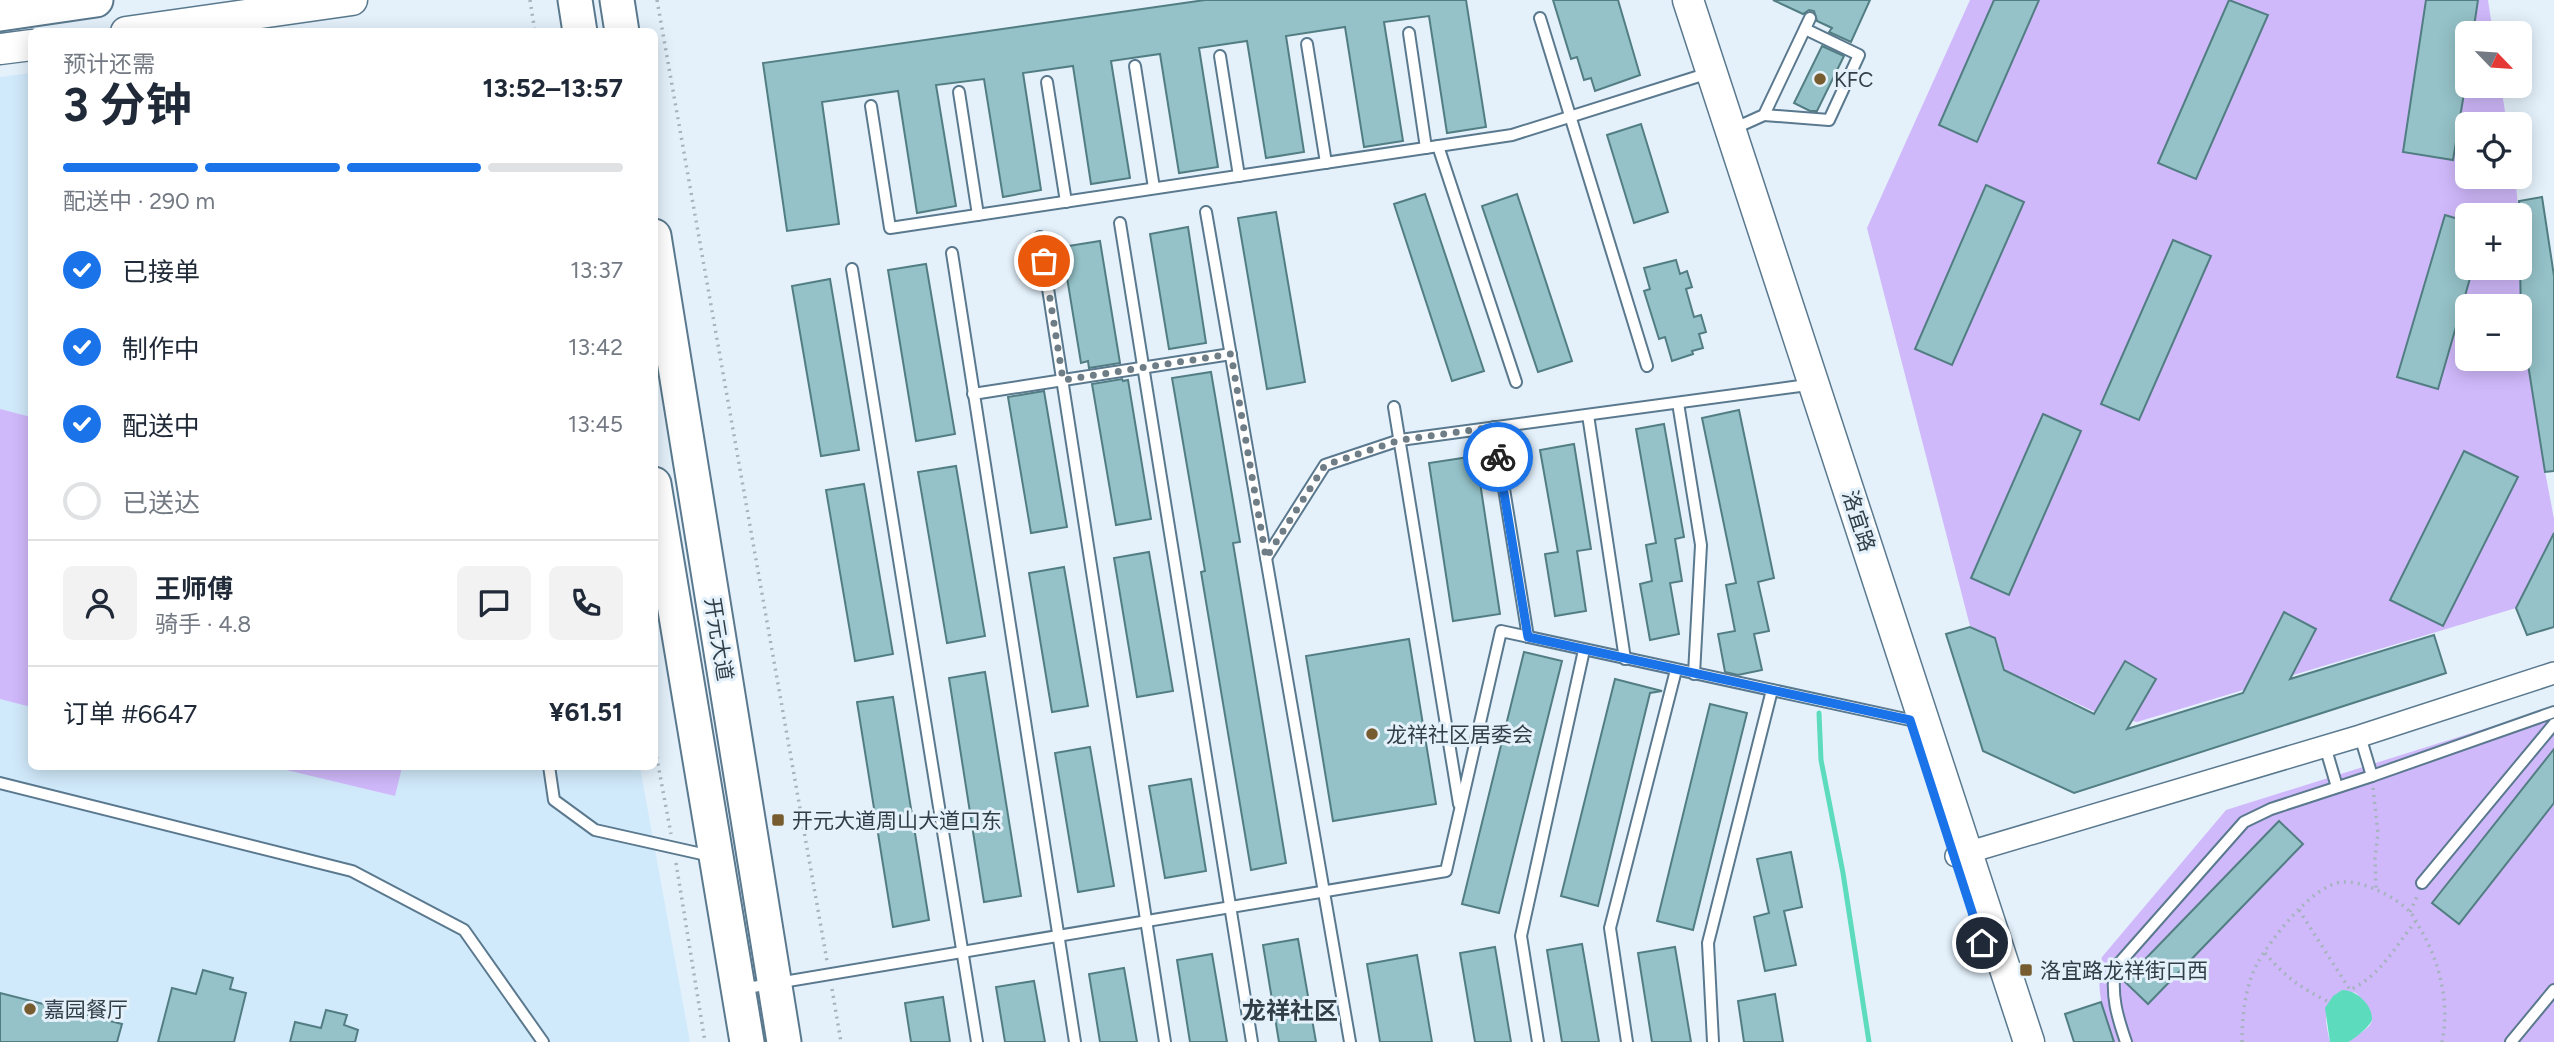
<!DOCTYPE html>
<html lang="zh">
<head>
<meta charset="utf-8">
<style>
	body { margin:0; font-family:Figtree,"Noto Sans SC",sans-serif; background:#f2f2f3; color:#1f2937; height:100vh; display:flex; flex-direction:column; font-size:26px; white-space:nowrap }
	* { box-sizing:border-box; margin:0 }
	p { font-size:23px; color:#747a83 }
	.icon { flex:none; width:38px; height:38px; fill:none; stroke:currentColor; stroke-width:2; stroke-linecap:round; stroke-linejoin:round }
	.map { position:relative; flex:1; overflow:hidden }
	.drawer { position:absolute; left:28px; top:28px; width:630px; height:742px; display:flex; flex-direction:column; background:#fff; border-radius:10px; box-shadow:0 4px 18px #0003 }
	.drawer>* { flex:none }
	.needle { width:46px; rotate:115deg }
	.tools { position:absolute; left:2455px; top:21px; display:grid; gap:14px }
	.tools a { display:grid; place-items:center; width:77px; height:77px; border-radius:10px; background:#fff; box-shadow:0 4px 18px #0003; font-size:35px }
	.pin { position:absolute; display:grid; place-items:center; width:60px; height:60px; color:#fff; margin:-30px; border:4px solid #fff; border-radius:50%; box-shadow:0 2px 7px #0007 }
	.courier { position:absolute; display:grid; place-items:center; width:70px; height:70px; margin:-35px; border:5px solid #1a73e8; border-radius:50%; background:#fff; color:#222; box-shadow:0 2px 9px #0007 }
	.headline em { font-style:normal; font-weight:700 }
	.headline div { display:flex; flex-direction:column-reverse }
	.headline { display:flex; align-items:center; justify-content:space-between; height:119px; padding:0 35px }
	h1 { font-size:46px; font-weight:700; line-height:52px }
	.bar { display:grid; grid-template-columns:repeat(4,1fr); gap:10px 7px; align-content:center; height:84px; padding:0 35px }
	.bar i { height:9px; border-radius:5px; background:#e0e1e3 }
	.bar .active { background:#1a73e8 }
	.bar p { grid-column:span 4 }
	.line { display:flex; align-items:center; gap:18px; padding:0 35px; border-top:2px solid #e0e1e3 }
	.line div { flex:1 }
	.round { display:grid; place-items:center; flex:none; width:74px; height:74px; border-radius:10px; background:#f2f2f3 }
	ol { padding:0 35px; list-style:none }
	li { display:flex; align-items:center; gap:21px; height:77px }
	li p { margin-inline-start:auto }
	li .icon { padding:7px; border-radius:50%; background:#1a73e8; color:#fff; stroke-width:4 }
	li:last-child { color:#747a83 }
	li i { width:38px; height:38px; border:4px solid #e0e1e3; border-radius:50% }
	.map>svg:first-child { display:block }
</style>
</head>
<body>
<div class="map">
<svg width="2554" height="1042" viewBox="0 0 2554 1042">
	<rect width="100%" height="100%" fill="#e4f1fb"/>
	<!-- built -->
	<polygon fill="#d1eafb" points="31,73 32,766 640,767 690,1042 0,1042 0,77"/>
	<!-- green -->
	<g fill="#d0b9fb" fill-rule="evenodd">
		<path d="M1970,0H2488L2493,33H2468V86H2501L2507,124H2468V177H2515L2519,215H2468V268H2520V259L2541,450L2554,519V533L2516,608L2137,722L2093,711L2005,670L1996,638L1970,626L1867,228ZM2468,306H2520V359H2468Z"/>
		<polygon points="0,409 31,417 31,707 0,699"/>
		<path d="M2554,707V1042H2348C2354,1035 2361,1034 2367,1028C2380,1018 2364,1002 2356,993L2342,990C2321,1005 2325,1020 2330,1042H2114C2103,1009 2095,993 2102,957L2226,810Z"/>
		<polygon points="274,767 402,766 402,767 395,796"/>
	</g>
	<!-- water -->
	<path fill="#5ddbbd" d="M2342,990C2355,989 2373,1005 2372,1019C2372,1025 2353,1040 2348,1042C2344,1042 2335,1042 2330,1042L2325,1008L2333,996Z"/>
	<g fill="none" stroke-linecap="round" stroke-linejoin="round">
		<!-- stream -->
		<polyline stroke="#5ddbbd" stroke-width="5" points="1819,713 1821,760 1843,873 1869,1042"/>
	</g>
	<!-- building -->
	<g fill="#94c2c8" stroke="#527e83" stroke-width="2">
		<polygon points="1205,0 1466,0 1486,127 1447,133 1429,16 1384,22 1403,141 1364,147 1345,27 1286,36 1304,152 1266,158 1247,41 1199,48 1218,167 1179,173 1160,54 1111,61 1130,178 1091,184 1073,66 1023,73 1041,190 1003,197 984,79 936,85 956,206 917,213 898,91 822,102 839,224 787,231 763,63"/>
		<polygon points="1553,0 1618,0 1640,75 1595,91 1591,78 1584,80 1577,57 1571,59"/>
		<polygon points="1773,0 1870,0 1851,42 1829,32 1832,28 1817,21 1814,11 1809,10 1803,14"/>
		<polygon points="1994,0 2039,0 1977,142 1939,125"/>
		<polygon points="2229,0 2268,15 2196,179 2158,163"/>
		<polygon points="2426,0 2478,0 2473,33 2468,33 2468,69 2453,160 2403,152"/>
		<polygon points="1822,46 1844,56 1817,111 1810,111 1794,103"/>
		<polygon points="1641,124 1668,212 1634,223 1607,135"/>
		<polygon points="1986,185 2024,202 1952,365 1915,349"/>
		<polygon points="1425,194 1484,371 1452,381 1394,204"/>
		<polygon points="1517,194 1572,361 1538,372 1482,206"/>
		<polygon points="2542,197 2554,276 2554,471 2545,472 2521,320 2519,201"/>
		<polygon points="1276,212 1305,382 1267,389 1238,218"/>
		<polygon points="2445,215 2468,222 2468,268 2473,268 2438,389 2397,377"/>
		<polygon points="1188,227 1206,343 1169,349 1150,234"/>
		<polygon points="2173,240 2211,256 2139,420 2101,404"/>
		<polygon points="1100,241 1120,363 1089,368 1088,361 1081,363 1062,247"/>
		<polygon points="1676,260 1680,274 1687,271 1692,287 1686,289 1694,317 1701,315 1706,332 1699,334 1703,348 1692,351 1693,354 1672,361 1665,337 1659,339 1644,291 1650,289 1644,268"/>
		<polygon points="926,264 955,434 916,441 888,270"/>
		<polygon points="830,279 859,450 821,456 792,286"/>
		<polygon points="1211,372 1240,542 1233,543 1286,863 1251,870 1201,572 1205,571 1172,378"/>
		<polygon points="1122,379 1123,381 1128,380 1151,519 1116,525 1092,384"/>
		<polygon points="1044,391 1067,527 1031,533 1008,397"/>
		<polygon points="1739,410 1774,578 1758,582 1769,631 1754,634 1762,670 1738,675 1725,672 1718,634 1735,631 1726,585 1736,583 1702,418"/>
		<polygon points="2043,414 2081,431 2009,595 1971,578"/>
		<polygon points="1664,424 1684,537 1675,539 1682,581 1670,583 1679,634 1650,640 1640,584 1652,581 1646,545 1656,543 1636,429"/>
		<polygon points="1574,444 1591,549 1577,551 1586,611 1555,616 1545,554 1558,552 1540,450"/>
		<polygon points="2464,451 2518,477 2443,626 2390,600"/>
		<polygon points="1476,456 1500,614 1453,621 1429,463"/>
		<polygon points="956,466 985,636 947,643 918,472"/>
		<polygon points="864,484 893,654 855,661 826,490"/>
		<polygon points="2554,533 2554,627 2527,635 2516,608"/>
		<polygon points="1149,552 1173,691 1137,697 1114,558"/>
		<polygon points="1064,567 1088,706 1052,712 1029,573"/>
		<polygon points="2284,612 2316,629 2290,679 2434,635 2446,673 2074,793 1983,751 1946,634 1970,627 1995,638 2004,670 2094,714 2125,661 2156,679 2127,729 2243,693"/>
		<polygon points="1409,639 1436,804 1333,821 1306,656"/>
		<polygon points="1524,652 1562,661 1499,913 1462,904"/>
		<polygon points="985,672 1021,896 984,902 949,678"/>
		<polygon points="1615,679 1662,691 1650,693 1598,906 1561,896"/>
		<polygon points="893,697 929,920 893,927 857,702"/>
		<polygon points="1710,704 1747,713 1693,930 1657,921"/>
		<polygon points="1090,747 1114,886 1078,892 1055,753"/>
		<polygon points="2554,749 2554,803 2459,924 2432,903"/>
		<polygon points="1191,779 1206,871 1165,878 1149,786"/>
		<polygon points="2279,821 2303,844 2148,1004 2124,981"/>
		<polygon points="1791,852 1802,907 1784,911 1796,965 1765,971 1754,917 1769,913 1757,859"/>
		<polygon points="1298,939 1316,1042 1279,1042 1263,945"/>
		<polygon points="1582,944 1599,1042 1562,1042 1547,950"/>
		<polygon points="1495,947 1511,1042 1475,1042 1460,953"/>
		<polygon points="1675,947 1691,1042 1652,1042 1638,953"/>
		<polygon points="1212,954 1227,1042 1190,1042 1177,960"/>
		<polygon points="1417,955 1432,1042 1380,1042 1367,964"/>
		<polygon points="1124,968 1137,1042 1100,1042 1089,974"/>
		<polygon points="203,970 233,978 230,989 246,993 234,1042 158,1042 172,988 196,994"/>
		<polygon points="1034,981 1045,1042 1005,1042 996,987"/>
		<polygon points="0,993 122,1024 117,1042 0,1042"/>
		<polygon points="1775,994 1783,1042 1744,1042 1738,1001"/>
		<polygon points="943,997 950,1042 911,1042 905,1003"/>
		<polygon points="2101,1002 2114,1042 2074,1042 2065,1014"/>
		<polygon points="326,1010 347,1015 344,1025 358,1030 355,1042 290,1042 295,1022 321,1028"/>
	</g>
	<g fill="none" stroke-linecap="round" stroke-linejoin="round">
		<defs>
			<g id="lane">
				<polyline points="1540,18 1647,366"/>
				<polyline points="1409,33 1426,148"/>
				<polyline points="1307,44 1326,163"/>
				<polyline points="1220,56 1239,176"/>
				<polyline points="1135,66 1154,188"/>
				<polyline points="1047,82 1066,202"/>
				<polyline points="959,92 978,215"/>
				<polyline points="871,106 890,228 1512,135 1709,73"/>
				<polyline points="1764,115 1829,120 1859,55 1805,29"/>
				<polyline points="1733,129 1764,115 1810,18"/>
				<polyline points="1438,146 1516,382"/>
				<polyline points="1206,212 1350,1042"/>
				<polyline points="1120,223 1252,1042"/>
				<polyline points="1040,237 1165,1042"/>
				<polyline points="952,253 1075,1042"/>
				<polyline points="852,269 977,1042"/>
				<polyline points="973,394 1231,354"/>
				<polyline points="1678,403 1701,545 1694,674"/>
				<polyline points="1394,407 1459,804"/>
				<polyline points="1588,415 1625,659"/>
				<polyline points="1494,427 1528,637"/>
				<polyline points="1266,558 1325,465 1400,440 1800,386"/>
				<polyline points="2360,736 2372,776 2554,712"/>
				<polyline points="2325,746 2337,787"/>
				<polyline points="549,766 554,800 595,830 711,856"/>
				<polyline points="0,783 352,871 464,930 543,1042"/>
				<polyline points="2422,883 2554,724"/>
				<polyline points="741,989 1446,871 1501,631 1910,720"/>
				<polyline points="1538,1042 1521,936 1584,650"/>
				<polyline points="1627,1042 1610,928 1676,670"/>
				<polyline points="1713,1042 1708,943 1772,690"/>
				<path d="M2126,1042C2117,1016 2111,996 2115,968L2244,822L2271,809L2372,776"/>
				<polyline points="2511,1042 2554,990"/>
			</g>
			<polyline id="street" points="1956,856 2360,736 2554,673"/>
			<g id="secondary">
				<polyline points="1688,0 2029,1042"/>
				<polyline points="126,32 352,0"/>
				<polyline points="0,49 32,45"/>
			</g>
			<g id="primary">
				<polyline points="575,0 580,32"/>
				<polyline points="617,0 622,32"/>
				<polyline points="0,14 96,0"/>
				<polyline points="654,236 784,1042"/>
				<polyline points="654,484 747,1042"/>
			</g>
		</defs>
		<!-- lane casing -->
		<use href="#lane" stroke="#5a798e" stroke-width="14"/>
		<!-- street casing -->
		<use href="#street" stroke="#5a798e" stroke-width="24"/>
		<!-- secondary casing -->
		<use href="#secondary" stroke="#5a798e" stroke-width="33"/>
		<!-- primary casing -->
		<use href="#primary" stroke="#5a798e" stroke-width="37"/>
		<!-- path -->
		<g stroke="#a5b3bc" stroke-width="3.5" stroke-dasharray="2 5" stroke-linecap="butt">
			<polyline points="530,0 535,32"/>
			<polyline points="657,0 827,961"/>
			<polyline points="654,743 671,834"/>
			<polyline points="2373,788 2378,833 2375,858 2376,889"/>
			<polyline points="676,863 705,1042"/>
			<path d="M2299,910L2350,990C2380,976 2395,947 2415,922"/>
			<polyline points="2410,912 2418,894"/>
			<path d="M2265,953C2285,977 2301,988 2329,1002"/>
			<polyline points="832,989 841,1042"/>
			<path d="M2242,1042C2242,1017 2245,987 2257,964C2270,940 2314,883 2343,882C2364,881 2396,897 2410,912C2414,916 2417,924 2421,930C2440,963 2450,1004 2442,1042"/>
		</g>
		<!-- lane -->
		<use href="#lane" stroke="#fff" stroke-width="10"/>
		<!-- street -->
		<use href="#street" stroke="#fff" stroke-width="21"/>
		<!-- secondary -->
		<use href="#secondary" stroke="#fff" stroke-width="30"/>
		<!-- primary -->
		<use href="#primary" stroke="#fff" stroke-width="33"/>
	</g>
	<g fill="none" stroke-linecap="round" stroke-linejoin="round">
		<!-- done -->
		<polyline stroke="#6f7d86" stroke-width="7" stroke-dasharray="0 12.6" points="1044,261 1063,380 1231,354 1266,558 1325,465 1400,440 1494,427 1498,457"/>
		<!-- route -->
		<polyline stroke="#1a73e8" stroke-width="9" points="1498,457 1528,637 1910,720 1982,943"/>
	</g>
	<!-- markers -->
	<g fill="#765c2e" stroke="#e4f1fb" stroke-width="2.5">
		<circle cx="1820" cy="79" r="7"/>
		<circle cx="1372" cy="734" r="7"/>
		<rect x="771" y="813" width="14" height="14" rx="3.5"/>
		<rect x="2019" y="963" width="14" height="14" rx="3.5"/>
		<circle cx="30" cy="1009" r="7"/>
	</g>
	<g text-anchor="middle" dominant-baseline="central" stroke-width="6" stroke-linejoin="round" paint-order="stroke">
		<!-- poi labels -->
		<g font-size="21" fill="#303e47" stroke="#e4f1fb" text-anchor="start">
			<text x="1834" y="79">KFC</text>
			<text x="1386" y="734">龙祥社区居委会</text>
			<text x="792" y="820">开元大道周山大道口东</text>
			<text x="2040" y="970">洛宜路龙祥街口西</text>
			<text x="44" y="1009">嘉园餐厅</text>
		</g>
		<!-- street labels -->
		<g font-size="21" fill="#303e47" stroke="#e4f1fb">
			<text transform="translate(1859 521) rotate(72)">洛宜路</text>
			<text transform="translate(719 639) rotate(81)">开元大道</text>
		</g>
		<!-- quarter labels -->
		<g font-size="24" font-weight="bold" fill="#303e47" stroke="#e4f1fb">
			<text x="1290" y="1010">龙祥社区</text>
		</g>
	</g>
</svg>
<div class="tools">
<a><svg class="needle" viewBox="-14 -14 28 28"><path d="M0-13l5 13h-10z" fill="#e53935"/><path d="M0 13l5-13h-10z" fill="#747a83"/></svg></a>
<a><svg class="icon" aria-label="locate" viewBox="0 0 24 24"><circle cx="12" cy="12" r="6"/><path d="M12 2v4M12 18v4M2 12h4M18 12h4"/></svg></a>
<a>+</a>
<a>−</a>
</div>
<div class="pin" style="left:1044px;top:261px;background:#ea580c"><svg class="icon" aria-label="bag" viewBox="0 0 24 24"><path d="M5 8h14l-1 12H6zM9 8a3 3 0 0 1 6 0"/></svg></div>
<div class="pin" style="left:1982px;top:943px;background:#1f2937"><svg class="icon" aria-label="home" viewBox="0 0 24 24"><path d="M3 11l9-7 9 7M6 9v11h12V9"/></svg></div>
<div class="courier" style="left:1498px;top:457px"><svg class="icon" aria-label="bike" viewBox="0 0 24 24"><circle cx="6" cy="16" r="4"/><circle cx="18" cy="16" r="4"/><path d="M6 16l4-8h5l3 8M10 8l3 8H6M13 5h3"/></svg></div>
<section class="drawer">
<div class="headline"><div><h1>3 分钟</h1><p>预计还需</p></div><em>13:52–13:57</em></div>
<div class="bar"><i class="active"></i><i class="active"></i><i class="active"></i><i></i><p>配送中 · 290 m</p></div>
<ol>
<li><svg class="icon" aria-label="check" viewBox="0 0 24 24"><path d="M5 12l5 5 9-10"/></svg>已接单<p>13:37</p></li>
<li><svg class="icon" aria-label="check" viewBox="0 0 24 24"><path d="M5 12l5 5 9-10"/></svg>制作中<p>13:42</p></li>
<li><svg class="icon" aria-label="check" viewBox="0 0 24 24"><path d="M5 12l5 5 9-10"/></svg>配送中<p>13:45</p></li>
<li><i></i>已送达</li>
</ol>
<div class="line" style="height:126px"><a class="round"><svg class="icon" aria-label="person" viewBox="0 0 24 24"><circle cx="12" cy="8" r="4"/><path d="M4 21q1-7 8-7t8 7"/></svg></a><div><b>王师傅</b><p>骑手 · 4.8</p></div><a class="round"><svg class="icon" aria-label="chat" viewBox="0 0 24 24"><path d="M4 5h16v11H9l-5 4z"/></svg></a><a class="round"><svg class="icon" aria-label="phone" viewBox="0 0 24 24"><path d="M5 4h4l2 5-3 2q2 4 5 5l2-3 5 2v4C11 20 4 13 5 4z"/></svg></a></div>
<div class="line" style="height:91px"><div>订单 #6647</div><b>¥61.51</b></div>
</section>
</div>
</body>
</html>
